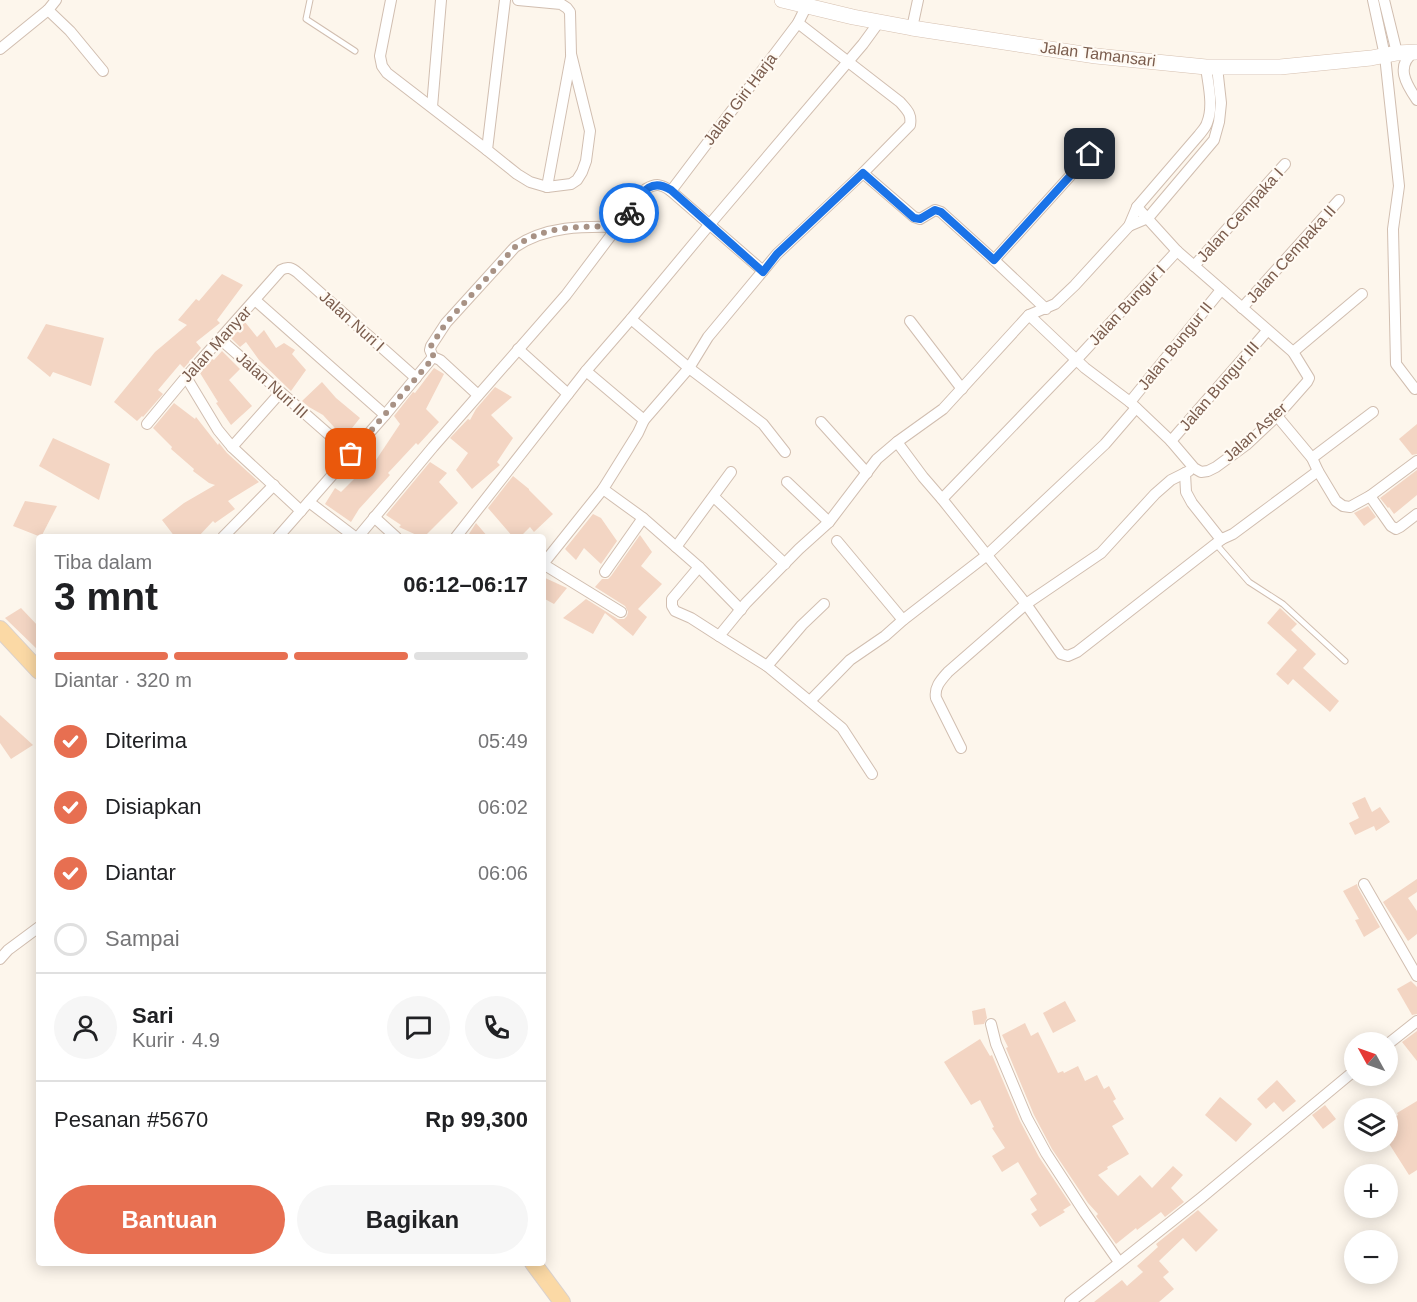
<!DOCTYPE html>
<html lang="id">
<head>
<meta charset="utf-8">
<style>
	body { margin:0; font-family:Arial,sans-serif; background:#f6f6f6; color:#202124; height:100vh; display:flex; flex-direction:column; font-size:22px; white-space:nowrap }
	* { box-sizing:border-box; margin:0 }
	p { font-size:20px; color:#757577 }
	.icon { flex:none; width:33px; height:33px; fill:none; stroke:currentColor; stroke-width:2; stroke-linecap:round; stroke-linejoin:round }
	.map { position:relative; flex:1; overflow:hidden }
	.panel { position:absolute; left:36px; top:534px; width:510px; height:732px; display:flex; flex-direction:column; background:#fff; border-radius:6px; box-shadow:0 3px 15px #0003 }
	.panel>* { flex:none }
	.needle { width:39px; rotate:310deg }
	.fabs { position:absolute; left:1344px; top:1032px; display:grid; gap:12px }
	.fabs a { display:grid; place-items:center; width:54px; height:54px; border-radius:50%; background:#fff; box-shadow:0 3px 15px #0003; font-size:30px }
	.pin { position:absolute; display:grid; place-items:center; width:51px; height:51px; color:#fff; margin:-26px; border-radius:12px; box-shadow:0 3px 9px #0006 }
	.courier { position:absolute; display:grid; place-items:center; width:60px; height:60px; margin:-30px; border:4px solid #1a73e8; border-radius:50%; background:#fff; color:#222; box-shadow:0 2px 8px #0007 }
	.summary em { font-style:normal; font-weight:800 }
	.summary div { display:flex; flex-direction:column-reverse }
	.summary { display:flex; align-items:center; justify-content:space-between; height:102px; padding:0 18px }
	h1 { font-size:39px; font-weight:800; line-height:45px }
	.bar { display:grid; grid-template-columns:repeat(4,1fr); gap:9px 6px; align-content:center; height:72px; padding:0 18px }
	.bar i { height:8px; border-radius:4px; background:#e0e0e0 }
	.bar .selected { background:#e76f51 }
	.bar p { grid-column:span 4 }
	.line { display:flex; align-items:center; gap:15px; padding:0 18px; border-top:2px solid #e0e0e0 }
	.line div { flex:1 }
	.round { display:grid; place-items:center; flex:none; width:63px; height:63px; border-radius:32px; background:#f6f6f6 }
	ol { padding:0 18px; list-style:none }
	li { display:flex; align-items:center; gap:18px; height:66px }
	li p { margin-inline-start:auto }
	li .icon { padding:6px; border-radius:50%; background:#e76f51; color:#fff; stroke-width:4 }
	li:last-child { color:#757577 }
	li i { width:33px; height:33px; border:3px solid #e0e0e0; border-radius:50% }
	.primary-button { display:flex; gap:12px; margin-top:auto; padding:12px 18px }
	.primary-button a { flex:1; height:69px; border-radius:36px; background:#e76f51; color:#fff; font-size:24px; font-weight:800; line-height:69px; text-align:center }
	.primary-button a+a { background:#f6f6f6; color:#202124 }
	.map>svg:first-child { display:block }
</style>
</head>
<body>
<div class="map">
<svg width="1417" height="1302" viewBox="0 0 1417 1302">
	<rect width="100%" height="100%" fill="#fdf6ec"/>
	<!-- building -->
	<g fill="#f3d5c3">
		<polygon points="222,274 243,285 217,320 220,323 196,342 201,348 184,368 180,364 158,390 163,394 143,417 142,416 137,421 114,402 155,352 187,325 178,320 196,299 199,301"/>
		<polygon points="245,322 257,337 264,330 276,348 284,343 295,350 292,354 306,370 291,391 259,360 246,342 240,347 231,338"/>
		<polygon points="46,324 104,338 91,386 53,372 50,377 27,358"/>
		<polygon points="222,351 240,369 229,380 252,406 231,425 216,403 218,402 200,373 212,359 214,360"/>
		<polygon points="434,368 444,374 426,409 439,422 418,445 416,443 388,473 390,475 359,509 351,522 325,504 335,488 341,492 372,461 374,463 400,424 394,416 413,392 415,393"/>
		<polygon points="322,382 336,398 360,418 344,438 323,415 309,407 302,401"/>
		<polygon points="495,387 512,397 491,415 513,438 497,462 500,465 472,489 456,470 468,453 450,438 468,419 470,420 476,409"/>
		<polygon points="174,403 195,419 196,417 218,445 219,443 227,453 259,482 228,501 235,509 215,523 213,521 198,537 175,537 162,520 184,503 215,485 209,483 193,471 194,469 171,449 172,447 153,428"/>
		<polygon points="1417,424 1417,454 1412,455 1399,439"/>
		<polygon points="53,438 110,464 99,500 39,466"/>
		<polygon points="430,462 447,473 439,482 458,503 424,537 421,537 399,527 401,525 386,515"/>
		<polygon points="1417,470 1417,495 1394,514 1389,507 1388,508 1380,498"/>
		<polygon points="513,476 529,489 529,490 553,514 534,532 530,527 520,537 513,537 488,508"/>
		<polygon points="25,501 57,506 41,537 13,526"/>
		<polygon points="1368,506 1376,517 1364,526 1354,513"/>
		<polygon points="593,514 601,518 617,541 601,564 584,548 576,560 565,549"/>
		<polygon points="476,523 488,537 467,537"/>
		<polygon points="640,535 652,552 641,566 662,584 638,609 647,617 633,636 605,613 593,634 563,618 586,599 618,619 624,619 627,616 628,612 625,606 595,587 602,579 608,579 611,576"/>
		<polygon points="543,577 567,588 554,604 543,598"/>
		<polygon points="21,608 39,627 39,651 5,618"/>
		<polygon points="1280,608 1297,624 1291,630 1316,654 1303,668 1339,701 1330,712 1293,679 1288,685 1276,674 1297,650 1267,623"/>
		<polygon points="0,715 33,745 11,759 0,743"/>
		<polygon points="1365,797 1372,812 1380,807 1390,822 1376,831 1374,826 1355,835 1349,823 1359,818 1352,803"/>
		<polygon points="1417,879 1417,892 1408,898 1417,911 1417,934 1408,941 1383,902"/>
		<polygon points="1357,884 1358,888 1380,927 1364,937 1355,920 1359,919 1343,891"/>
		<polygon points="1411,981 1417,987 1417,1014 1412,1015 1397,989"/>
		<polygon points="1065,1001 1076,1021 1053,1033 1043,1013"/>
		<polygon points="985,1008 987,1018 984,1024 974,1025 972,1011"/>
		<polygon points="1025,1023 1031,1036 1038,1032 1058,1073 1063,1071 1064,1073 1078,1066 1085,1081 1097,1075 1104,1089 1109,1086 1116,1099 1113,1101 1124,1119 1112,1126 1129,1154 1107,1167 1108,1169 1098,1175 1118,1196 1140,1175 1152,1188 1173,1166 1183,1175 1171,1188 1184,1202 1165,1217 1161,1212 1137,1230 1136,1228 1116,1244 1096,1216 1098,1214 1088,1203 1052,1149 1034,1115 1006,1048 1008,1047 1002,1035"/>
		<polygon points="1417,1031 1417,1061 1402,1042"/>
		<polygon points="980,1039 990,1056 992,1055 1020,1121 1039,1157 1071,1205 1063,1210 1065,1212 1040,1227 1031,1214 1037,1210 1030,1199 1037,1194 1018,1162 1002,1172 992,1156 1005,1148 992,1128 994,1127 980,1100 971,1105 944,1062"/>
		<polygon points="1277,1080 1296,1101 1283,1112 1274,1102 1266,1109 1257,1099"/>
		<polygon points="1220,1097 1252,1124 1236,1142 1205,1115"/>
		<polygon points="1417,1101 1417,1170 1409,1175 1388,1142 1388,1121 1398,1115 1397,1113"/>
		<polygon points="1325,1105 1336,1119 1323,1129 1312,1115"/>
		<polygon points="1198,1210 1218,1230 1196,1252 1183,1238 1159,1261 1169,1272 1163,1277 1174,1289 1159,1302 1094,1302 1122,1280 1127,1286 1143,1272 1137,1266 1158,1247 1156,1244"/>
	</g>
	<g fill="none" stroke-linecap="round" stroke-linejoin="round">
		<defs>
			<g id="service">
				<polyline points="310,0 306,19 355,51"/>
				<polyline points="1216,544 1249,582 1283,604 1345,661"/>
			</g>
			<g id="minor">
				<polyline points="391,0 380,56 382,66 387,73 487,150"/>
				<polyline points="505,0 487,150 517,174 530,182 547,187 571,184 577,180 582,172 586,161 590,131 571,54 570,12 567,8 561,4 518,0"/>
				<polyline points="1373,0 1385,56 1399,186 1393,229 1396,364 1415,389"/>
				<polyline points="1384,0 1397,53"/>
				<polyline points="48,10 70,31 103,71"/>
				<polyline points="912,28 918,0"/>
				<polyline points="0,49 48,10 56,0"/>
				<path d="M1414,52C1395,66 1406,84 1417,100"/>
				<polyline points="432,107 441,0"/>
				<polyline points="863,173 914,217 920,219 935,210 941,212 994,260 1046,309"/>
				<polyline points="547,187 571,57"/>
				<polyline points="671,191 798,23 807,5"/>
				<polyline points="1129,226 1148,218 1214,140 1219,122 1221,103 1217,67"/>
				<polyline points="994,260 1090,154"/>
				<polyline points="1194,266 1285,164"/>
				<polyline points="255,300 385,415"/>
				<polyline points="1242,308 1339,200"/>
				<polyline points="1029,315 1085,368 1130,402 1171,441 1194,468 1201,472 1208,471 1216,467 1246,445 1277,416 1307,382 1309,378 1293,352 1177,251 1137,207"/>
				<polyline points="631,319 689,368 763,424 785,452"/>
				<polyline points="910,321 962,389"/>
				<polyline points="220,339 351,454"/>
				<polyline points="518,349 568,394"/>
				<polyline points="1293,352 1362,294"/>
				<polyline points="586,371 644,420 638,433 603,489 643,518 699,567 672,599 672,606 675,611 691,618 719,636"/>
				<polyline points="186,377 218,430 232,447 301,511"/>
				<path d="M478,395L440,360L433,357L430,350L431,346L446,323L515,247C545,226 584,226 619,227"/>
				<polyline points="1130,402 1221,290"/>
				<polyline points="1277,416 1312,458 1318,471 1336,501 1343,506 1350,507 1370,496 1417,461"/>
				<path d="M644,420L689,368L708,337L777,254L863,173L910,125C912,114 907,110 900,102L798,23"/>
				<polyline points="821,422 867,473"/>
				<path d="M147,424L186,377L281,270C288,266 292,268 298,273L416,378"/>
				<polyline points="1171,441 1267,331"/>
				<polyline points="897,442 923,477 942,499 1026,604 1061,654 1068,656 1077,652 1222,539 1219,537 1192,503 1186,492 1185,473"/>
				<polyline points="232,447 280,393"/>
				<polyline points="1312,458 1373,412"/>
				<polyline points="787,482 829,522"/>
				<polyline points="603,489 543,564 621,612"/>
				<polyline points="1370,496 1391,526 1396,529 1400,527 1417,514"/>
				<polyline points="714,497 785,564"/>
				<polyline points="942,499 1077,359 1177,251"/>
				<polyline points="309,502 355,537"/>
				<polyline points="374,517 396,537"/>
				<polyline points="223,537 274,485"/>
				<polyline points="278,537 385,415 433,357"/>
				<path d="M358,537L433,447L566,295L646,189C656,183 661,184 671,191L763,271"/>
				<polyline points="456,537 586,371 631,319 710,224 863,44 879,22"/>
				<polyline points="1222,539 1233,534 1318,471"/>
				<polyline points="837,541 903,620"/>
				<polyline points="676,547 731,472"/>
				<polyline points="699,567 741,610"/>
				<polyline points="605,572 643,518"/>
				<polyline points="767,666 802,625 824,604"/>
				<polyline points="810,701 850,660 885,636 903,620 987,555 1105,444 1136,408"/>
				<path d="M961,748L936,698C934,687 941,680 948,672L1026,604L1101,553L1155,494L1171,480L1189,471"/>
				<path d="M872,774L842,728L767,666L719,636L746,603L799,549L829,522L877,459L897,442L943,409L1029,315L1055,304L1075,285L1129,226L1137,207L1199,135C1202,131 1206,127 1207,123C1214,106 1208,84 1206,67"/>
				<polyline points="1364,884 1417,976"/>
				<polyline points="0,959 8,950 39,927"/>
				<polyline points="991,1024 996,1044 1027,1118 1046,1153 1085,1213 1119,1262"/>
				<polyline points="1388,1044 1417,1021"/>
				<polyline points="1070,1302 1201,1198 1354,1071"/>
			</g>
			<polyline id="secondary" points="782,0 853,17 912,28 1096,56 1206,67 1280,67 1371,58 1397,53 1417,52"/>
			<g id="primary">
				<polyline points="0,629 39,671"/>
				<polyline points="533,1263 562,1302"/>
			</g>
		</defs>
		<!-- service casing -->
		<use href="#service" stroke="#d1beb0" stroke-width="7"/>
		<!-- minor casing -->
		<use href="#minor" stroke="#d1beb0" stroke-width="12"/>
		<!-- secondary casing -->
		<use href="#secondary" stroke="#d6c0b0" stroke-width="16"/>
		<!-- primary casing -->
		<use href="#primary" stroke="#dad1cd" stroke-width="18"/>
		<!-- service -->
		<use href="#service" stroke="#fff" stroke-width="5"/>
		<!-- minor -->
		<use href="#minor" stroke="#fff" stroke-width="10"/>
		<!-- secondary -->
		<use href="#secondary" stroke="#fff" stroke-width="15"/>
		<!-- primary -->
		<use href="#primary" stroke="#fbd9a5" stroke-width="16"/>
	</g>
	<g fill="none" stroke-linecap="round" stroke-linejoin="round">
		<!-- done -->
		<path stroke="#a89285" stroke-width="6" stroke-dasharray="0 10.8" d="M351,454L434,357L430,350L431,346L446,323L515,247C544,225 584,226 619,227L629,213"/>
		<!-- route -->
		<path stroke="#1a73e8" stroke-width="8" d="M629,213C641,196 648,176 671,190L763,272L777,254L863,173L914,218L920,219L935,210L941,212L994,260L1090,154"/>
	</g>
	<g text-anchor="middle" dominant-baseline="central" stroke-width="4.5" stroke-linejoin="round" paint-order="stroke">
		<!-- street labels -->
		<g font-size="16" fill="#7a5c4d" stroke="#fffaf3">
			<text transform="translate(1098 54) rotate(7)">Jalan Tamansari</text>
			<text transform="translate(740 99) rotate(-53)">Jalan Giri Harja</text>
			<text transform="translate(1240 215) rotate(-48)">Jalan Cempaka I</text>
			<text transform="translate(1291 254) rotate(-48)">Jalan Cempaka II</text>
			<text transform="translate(1127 305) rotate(-47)">Jalan Bungur I</text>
			<text transform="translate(352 321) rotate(42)">Jalan Nuri I</text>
			<text transform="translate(216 344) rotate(-48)">Jalan Manyar</text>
			<text transform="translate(1175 346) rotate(-51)">Jalan Bungur II</text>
			<text transform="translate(272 385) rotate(42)">Jalan Nuri III</text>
			<text transform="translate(1219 386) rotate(-49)">Jalan Bungur III</text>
			<text transform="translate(1255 432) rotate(-42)">Jalan Aster</text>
		</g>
	</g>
</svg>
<div class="fabs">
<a><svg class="needle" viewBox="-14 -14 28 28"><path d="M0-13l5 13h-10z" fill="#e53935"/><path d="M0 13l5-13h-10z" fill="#757577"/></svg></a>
<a><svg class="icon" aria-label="layers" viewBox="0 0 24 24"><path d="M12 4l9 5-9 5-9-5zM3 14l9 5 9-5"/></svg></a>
<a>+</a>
<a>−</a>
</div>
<div class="pin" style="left:351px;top:454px;background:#ea580c"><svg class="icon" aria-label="bag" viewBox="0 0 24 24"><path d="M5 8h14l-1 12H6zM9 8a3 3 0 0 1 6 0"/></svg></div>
<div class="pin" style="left:1090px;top:154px;background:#1f2937"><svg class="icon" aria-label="home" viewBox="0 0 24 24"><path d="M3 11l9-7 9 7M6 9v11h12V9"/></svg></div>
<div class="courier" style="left:629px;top:213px"><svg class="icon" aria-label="bike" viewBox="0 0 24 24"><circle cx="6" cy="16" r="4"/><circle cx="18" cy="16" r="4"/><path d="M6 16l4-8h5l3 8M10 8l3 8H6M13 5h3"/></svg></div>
<section class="panel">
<div class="summary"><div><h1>3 mnt</h1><p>Tiba dalam</p></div><em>06:12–06:17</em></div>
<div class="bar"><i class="selected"></i><i class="selected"></i><i class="selected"></i><i></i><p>Diantar · 320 m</p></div>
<ol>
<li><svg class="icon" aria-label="check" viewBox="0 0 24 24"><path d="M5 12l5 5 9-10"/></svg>Diterima<p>05:49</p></li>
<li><svg class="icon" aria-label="check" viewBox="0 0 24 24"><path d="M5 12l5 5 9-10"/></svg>Disiapkan<p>06:02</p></li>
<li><svg class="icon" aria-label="check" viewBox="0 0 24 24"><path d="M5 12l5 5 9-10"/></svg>Diantar<p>06:06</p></li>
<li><i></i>Sampai</li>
</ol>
<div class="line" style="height:108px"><a class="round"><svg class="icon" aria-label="person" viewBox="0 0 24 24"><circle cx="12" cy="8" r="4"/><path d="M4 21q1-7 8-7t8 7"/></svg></a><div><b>Sari</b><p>Kurir · 4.9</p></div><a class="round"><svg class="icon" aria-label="chat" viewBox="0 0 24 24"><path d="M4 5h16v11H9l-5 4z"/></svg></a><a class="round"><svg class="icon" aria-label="phone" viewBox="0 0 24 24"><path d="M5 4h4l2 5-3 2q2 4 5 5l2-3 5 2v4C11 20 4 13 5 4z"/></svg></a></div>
<div class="line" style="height:78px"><div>Pesanan #5670</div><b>Rp 99,300</b></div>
<div class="primary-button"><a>Bantuan</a><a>Bagikan</a></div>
</section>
</div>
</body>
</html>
